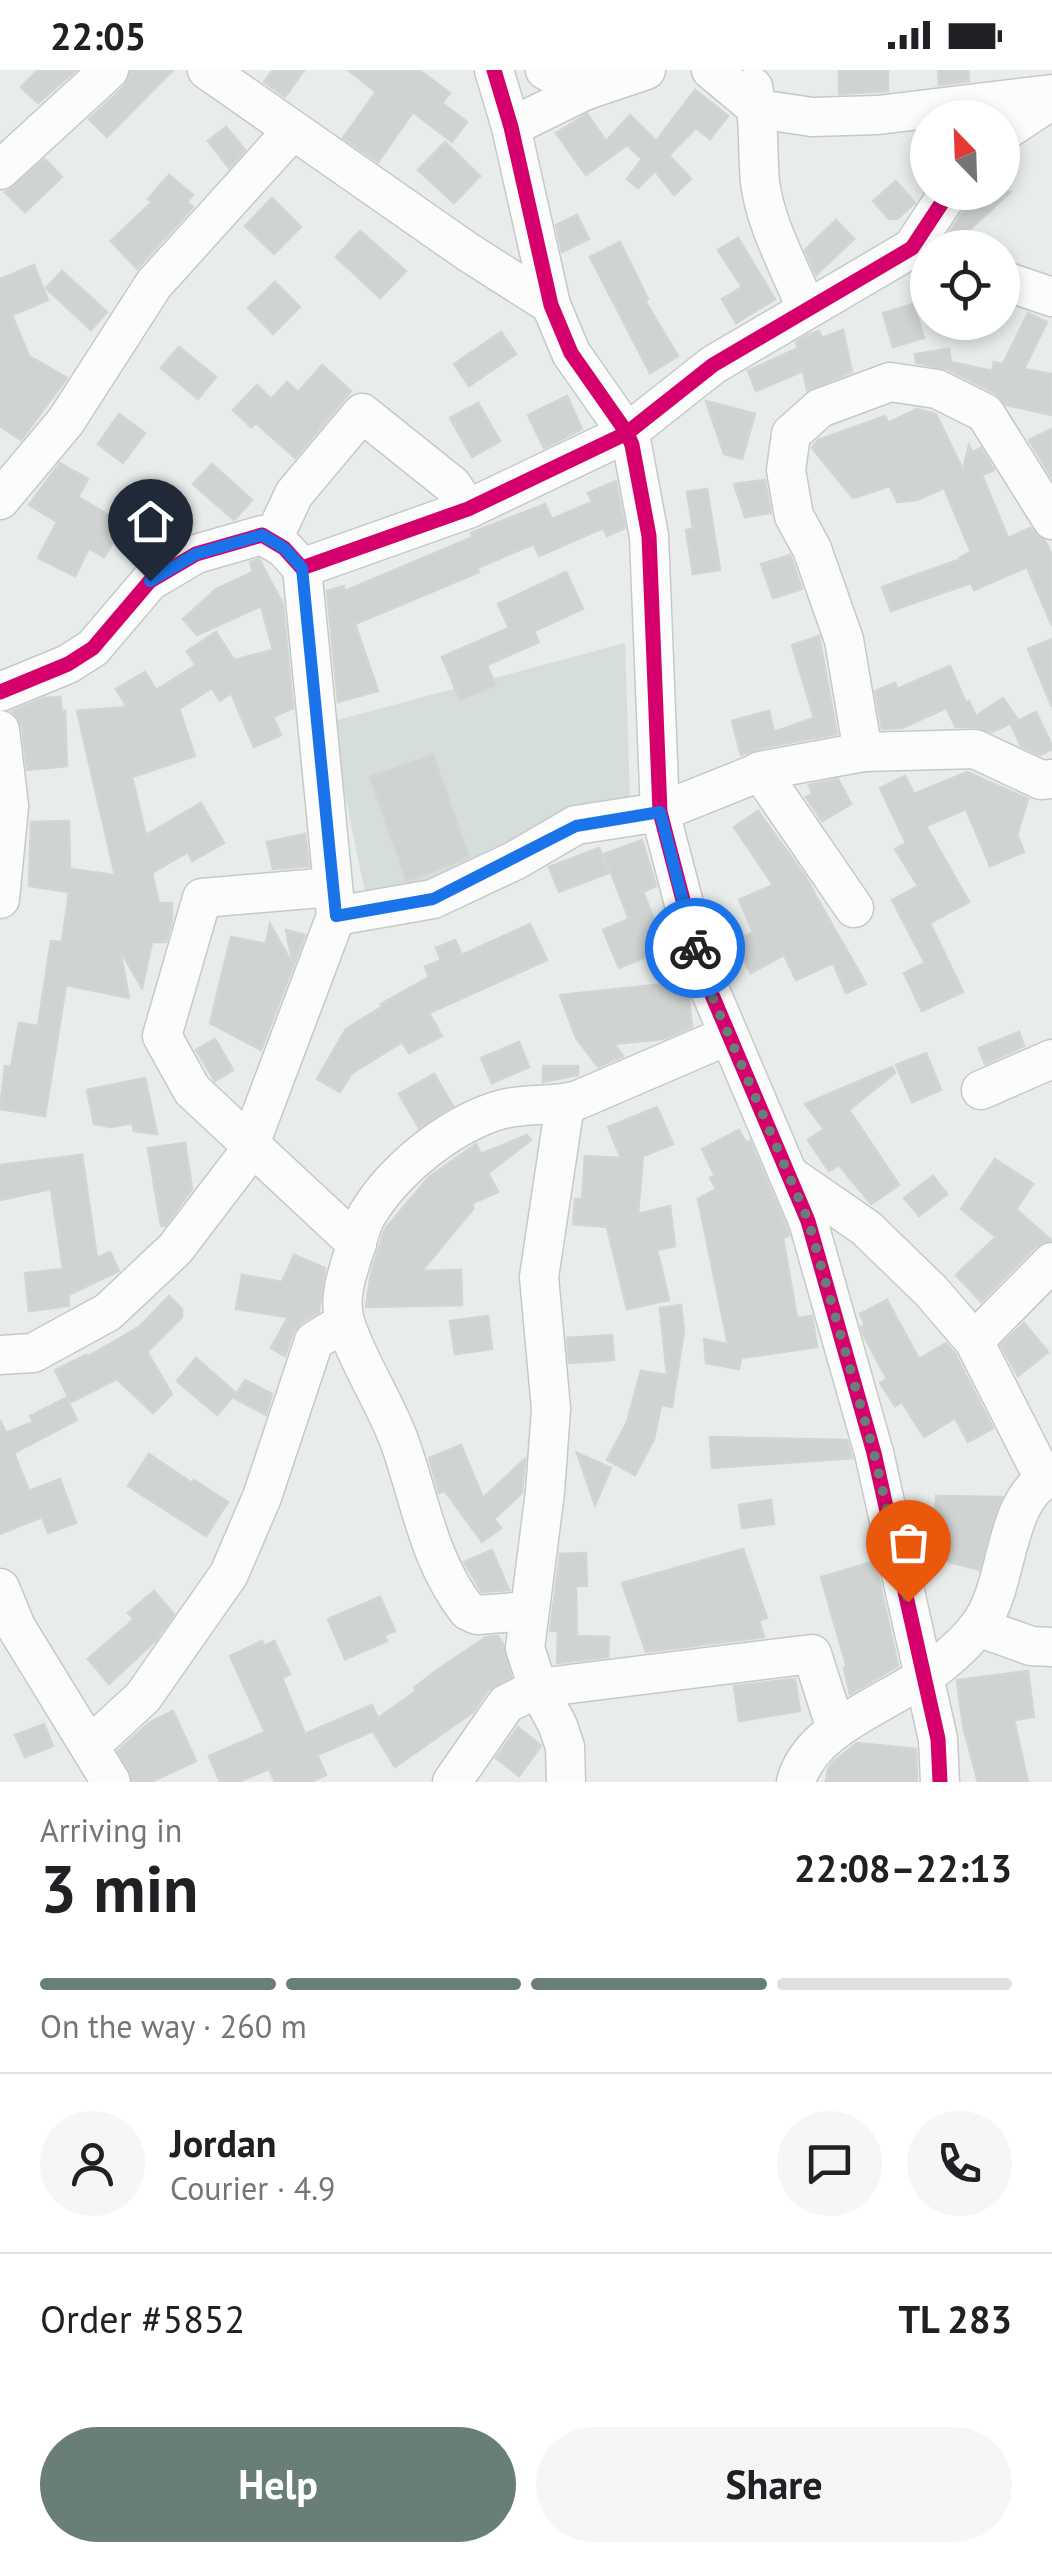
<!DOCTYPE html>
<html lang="en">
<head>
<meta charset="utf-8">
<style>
	body { margin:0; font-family:"PT Sans",sans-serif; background:#f6f6f6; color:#202124; height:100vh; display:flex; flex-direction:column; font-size:38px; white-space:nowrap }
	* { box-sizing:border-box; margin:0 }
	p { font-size:32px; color:#757577 }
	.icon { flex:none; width:55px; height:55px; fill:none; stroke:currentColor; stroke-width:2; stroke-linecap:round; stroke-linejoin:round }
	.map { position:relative; height:1712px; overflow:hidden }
	.sheet { display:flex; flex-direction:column; background:#fff; flex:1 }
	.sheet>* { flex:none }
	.needle { width:65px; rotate:337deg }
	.tools { position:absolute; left:910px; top:30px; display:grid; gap:20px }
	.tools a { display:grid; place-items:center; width:110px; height:110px; border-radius:50%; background:#fff; box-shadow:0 5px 15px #0003; font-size:50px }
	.pin { position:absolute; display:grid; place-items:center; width:85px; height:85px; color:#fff; margin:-102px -42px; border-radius:50% 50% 50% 0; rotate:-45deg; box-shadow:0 0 10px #0007 }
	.pin .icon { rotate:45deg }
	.courier { position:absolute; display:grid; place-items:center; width:100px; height:100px; margin:-50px; border:8px solid #1a73e8; border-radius:50%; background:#fff; color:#222; box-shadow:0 2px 12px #0007 }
	.overview em { font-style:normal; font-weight:700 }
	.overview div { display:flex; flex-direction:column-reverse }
	.overview { display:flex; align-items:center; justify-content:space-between; height:170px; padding:0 40px }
	h1 { font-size:65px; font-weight:700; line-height:75px }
	.bar { display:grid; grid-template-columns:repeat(4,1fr); gap:15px 10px; align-content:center; height:120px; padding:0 40px }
	.bar i { height:12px; border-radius:8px; background:#e0e0e0 }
	.bar .active { background:#697e78 }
	.bar p { grid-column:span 4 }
	.line { display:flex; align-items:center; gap:25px; padding:0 40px; border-top:2px solid #e0e0e0 }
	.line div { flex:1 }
	.round { display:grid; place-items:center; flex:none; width:105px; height:105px; border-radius:52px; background:#f6f6f6 }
	.primary-button { display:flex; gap:20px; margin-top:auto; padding:20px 40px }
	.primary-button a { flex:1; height:115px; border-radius:60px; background:#697e78; color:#fff; font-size:40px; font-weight:700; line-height:115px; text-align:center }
	.primary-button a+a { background:#f6f6f6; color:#202124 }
	.status { display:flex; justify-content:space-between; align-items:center; height:70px; padding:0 50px; background:#fff; direction:ltr }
	.status svg { height:28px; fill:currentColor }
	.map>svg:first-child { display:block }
</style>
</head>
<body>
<div class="status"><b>22:05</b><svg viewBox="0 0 49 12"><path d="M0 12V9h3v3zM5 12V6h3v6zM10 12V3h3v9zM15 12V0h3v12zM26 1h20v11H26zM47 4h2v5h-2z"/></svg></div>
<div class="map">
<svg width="1052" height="1712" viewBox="0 0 1052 1712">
	<rect width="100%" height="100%" fill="#e8edeb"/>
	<!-- built -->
	<polygon fill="#d6dedb" points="625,573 630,727 548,755 370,847 330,652"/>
	<!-- building -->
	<g fill="#cfd4d2" stroke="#d1d6d4" stroke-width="2.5">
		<polygon points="38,0 76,0 38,33 21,17"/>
		<polygon points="131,0 173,0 107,67 89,49 125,16"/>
		<polygon points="273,0 304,0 285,27 264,12"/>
		<polygon points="348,0 419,0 450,23 442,33 467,52 452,72 413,42 378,92 343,68 376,22"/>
		<polygon points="839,0 888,0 888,21 839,24"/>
		<polygon points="938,0 968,0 969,11 939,15"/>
		<polygon points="695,20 728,46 710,69 696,58 669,85 691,109 674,125 655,101 638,118 627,109 642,89 627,75 586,105 556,63 587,44 606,71 630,45 656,71"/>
		<polygon points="226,57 245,80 229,98 208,71"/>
		<polygon points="445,72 480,106 454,133 418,100"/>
		<polygon points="45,89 62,107 25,142 5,122"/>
		<polygon points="169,105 193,125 187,132 193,137 137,199 111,171 152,132 148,129"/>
		<polygon points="896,111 915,133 897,149 889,149 873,131"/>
		<polygon points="971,122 1010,122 950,178 944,171 968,134"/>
		<polygon points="272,128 301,157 274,184 245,156"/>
		<polygon points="577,145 589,169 562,182 556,155"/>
		<polygon points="836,150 854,169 816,205 805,180"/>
		<polygon points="360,161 406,201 380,228 336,187"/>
		<polygon points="738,168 775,229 736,253 722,229 742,217 718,180"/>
		<polygon points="620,172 648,229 645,231 678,286 650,303 590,187"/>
		<polygon points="34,195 48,230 12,245 29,286 67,308 21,370 0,356 0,209"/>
		<polygon points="62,201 107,242 91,260 46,218"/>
		<polygon points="275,212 300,237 273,264 248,238"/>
		<polygon points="913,234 924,268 893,277 883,243"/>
		<polygon points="1028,243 1047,252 1024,299 1052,304 1052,345 1006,335 995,323 947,299 916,293 915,284 949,279 951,292 992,301 994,292 1003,294"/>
		<polygon points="843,260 852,302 807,320 803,301 756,321 748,301 798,278 796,272 808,265 819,261 822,268"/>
		<polygon points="501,262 516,284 469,316 454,294"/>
		<polygon points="179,277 216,307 198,329 161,298"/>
		<polygon points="322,295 351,321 295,388 256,353 251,357 233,340 257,315 271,329 287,312 298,322"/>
		<polygon points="567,326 582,359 544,378 528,345"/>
		<polygon points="706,331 755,344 742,389 724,384"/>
		<polygon points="478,333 500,371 472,387 450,348"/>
		<polygon points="917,339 936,344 963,400 969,375 972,382 981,378 994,400 982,405 1008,468 1030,458 1045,471 1052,485 1052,556 1027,497 974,520 971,513 891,541 882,517 961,489 960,487 971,482 944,418 917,430 897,432 890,416 853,428 812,378 818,370 885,346 888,353"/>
		<polygon points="119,344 145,363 123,393 98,374"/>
		<polygon points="1052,359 1052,408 1029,370"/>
		<polygon points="60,393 88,409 78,427 124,454 104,487 89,478 75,506 38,488 57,452 29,435"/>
		<polygon points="212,394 252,430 234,450 193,414"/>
		<polygon points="765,410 771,443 745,447 734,414"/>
		<polygon points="616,411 625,458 607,466 603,458 539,486 534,474 477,498 479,502 355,554 378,621 338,632 327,521 344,516 345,521 473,467 471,463 545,434 552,449 592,432 588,423"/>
		<polygon points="707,419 720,500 693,504 686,460 693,459 687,422"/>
		<polygon points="790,485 802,519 773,528 761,494"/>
		<polygon points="259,489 283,534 293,638 273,647 281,665 254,677 231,623 220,631 212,618 179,639 195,686 132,707 146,765 201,733 224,773 192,791 188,782 152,803 159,833 172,833 172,851 166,872 152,872 142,918 120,880 129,928 66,915 45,1046 0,1039 5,996 11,997 19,953 38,956 51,871 62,872 69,822 29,816 31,752 69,751 70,799 115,805 77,641 127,637 116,619 145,602 156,620 196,595 187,581 216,562 234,590 273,580 261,536 197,565 183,549 216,519 253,502 250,492"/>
		<polygon points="566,502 583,539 534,561 539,572 487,595 495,615 460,630 442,587 509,558 498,534"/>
		<polygon points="819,566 837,664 761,678 741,685 732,651 769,641 774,662 814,648 792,575"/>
		<polygon points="1052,569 1052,637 1028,579"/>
		<polygon points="950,596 966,633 969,631 976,646 1003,628 1018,650 992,662 975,657 956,657 946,638 902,658 882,659 875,621 895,613 897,619"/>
		<polygon points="60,627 62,642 65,641 67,696 27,700 22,656 12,641 44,628"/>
		<polygon points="1036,642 1052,676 1052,679 1040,685 1021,676 1011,654"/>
		<polygon points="433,685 469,787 407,811 370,707"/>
		<polygon points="967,702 1028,729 1017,765 1024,782 990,796 966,739 926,756 969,832 930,853 963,922 922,941 904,903 925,893 892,830 918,816 895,779 906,773 880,718 905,706 914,724"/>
		<polygon points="838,709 851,734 822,751 806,727 812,724 809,715"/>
		<polygon points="758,741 805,806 830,851 819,859 831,853 866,914 846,923 833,893 796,910 784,885 751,903 734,872 753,862 739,830 773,815 734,757"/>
		<polygon points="305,764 309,796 273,799 267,772"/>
		<polygon points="642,770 656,816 643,822 666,879 619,898 603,860 629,849 604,784"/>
		<polygon points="599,778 609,803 559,822 549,797"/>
		<polygon points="270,854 293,895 286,860 305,865 261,980 210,953 231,867 266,874"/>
		<polygon points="530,854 547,890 429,943 442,966 409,983 402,972 351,1004 340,1022 317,1009 346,959 383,936 381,934 429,907 425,897 441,890 436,878 455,870 462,885"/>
		<polygon points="682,912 684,928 689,928 692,957 663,969 614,974 623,986 598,997 576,968 560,925"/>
		<polygon points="1019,962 1024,976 985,994 979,978"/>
		<polygon points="215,969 233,1000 215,1011 196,980"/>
		<polygon points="519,972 529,997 492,1013 481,988"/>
		<polygon points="926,983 941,1020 912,1032 896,995"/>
		<polygon points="543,996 578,996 578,1005 543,1012"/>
		<polygon points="892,997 895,1003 849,1040 899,1115 871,1134 839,1095 829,1101 808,1070 824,1059 805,1034"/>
		<polygon points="434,1004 453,1036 419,1058 399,1024"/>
		<polygon points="145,1008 157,1064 134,1061 132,1053 111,1057 94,1054 87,1020"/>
		<polygon points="657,1037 673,1074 643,1086 638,1144 670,1136 675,1176 657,1180 669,1230 627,1239 607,1157 573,1154 575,1129 582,1129 585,1086 621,1088 608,1057"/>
		<polygon points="739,1060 746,1073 750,1071 787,1158 789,1165 783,1168 797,1248 812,1246 817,1277 741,1288 739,1299 706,1293 704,1269 728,1274 698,1129 716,1119 710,1108 715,1106 702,1079"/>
		<polygon points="527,1065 531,1070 488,1103 498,1122 473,1133 473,1139 422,1201 461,1200 462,1235 366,1237 371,1203 385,1159 429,1107 476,1074 481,1084"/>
		<polygon points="185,1073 192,1119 165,1156 161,1156 148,1078"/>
		<polygon points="82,1085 97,1188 110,1182 119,1201 68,1225 69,1236 29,1241 25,1203 63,1199 51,1119 0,1130 0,1095"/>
		<polygon points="995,1089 1033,1114 1016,1139 1051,1170 1036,1176 981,1232 956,1205 996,1167 961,1139"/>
		<polygon points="933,1106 947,1124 919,1146 904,1128"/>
		<polygon points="294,1185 325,1198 319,1242 302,1252 293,1263 285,1286 271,1278 288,1247 236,1239 242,1205 282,1212"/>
		<polygon points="169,1226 182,1239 182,1247 147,1282 172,1324 153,1343 117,1309 71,1332 55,1300 86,1285 87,1287 139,1257"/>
		<polygon points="887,1230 919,1289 946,1273 955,1284 993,1358 968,1372 955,1348 924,1367 902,1332 895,1336 880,1313 887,1309 864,1266 861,1257 865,1255 860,1244"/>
		<polygon points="681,1235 684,1261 672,1337 661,1335 654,1369 635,1405 607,1390 627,1352 641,1301 667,1305 660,1238"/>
		<polygon points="488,1246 492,1279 455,1284 450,1251"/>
		<polygon points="1024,1253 1048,1282 1018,1306 1001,1275"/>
		<polygon points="612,1265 614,1290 569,1293 567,1268"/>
		<polygon points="196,1288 236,1323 217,1345 177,1311"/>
		<polygon points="245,1310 272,1324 266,1345 234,1328"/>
		<polygon points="66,1328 77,1350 14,1383 29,1421 60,1409 76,1453 48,1463 42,1447 0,1464 0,1350 6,1363 33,1352 30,1346"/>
		<polygon points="710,1367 847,1370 852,1388 712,1398"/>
		<polygon points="461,1375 483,1428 525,1389 522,1423 494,1449 501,1458 482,1472 445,1421 439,1423 429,1388"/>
		<polygon points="577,1383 611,1398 595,1435"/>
		<polygon points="149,1384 192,1413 194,1410 228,1432 206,1466 128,1416"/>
		<polygon points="936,1426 1002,1427 979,1500 935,1488"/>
		<polygon points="771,1430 774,1454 742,1458 739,1435"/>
		<polygon points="743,1479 767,1548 759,1551 764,1567 646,1582 622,1513"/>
		<polygon points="492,1480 509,1520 482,1522 464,1492"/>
		<polygon points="586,1483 587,1516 576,1516 577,1566 609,1567 608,1587 557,1593 558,1561 550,1561 560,1484"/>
		<polygon points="875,1491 898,1596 850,1624 844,1598 847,1598 821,1507"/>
		<polygon points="154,1521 174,1544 155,1571 109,1614 88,1589 134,1549 128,1543"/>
		<polygon points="380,1527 395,1561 384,1565 387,1571 345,1589 328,1549"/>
		<polygon points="498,1566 503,1574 511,1607 488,1620 473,1642 395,1697 373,1661 317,1685 326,1705 311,1712 275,1712 269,1699 238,1712 220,1712 209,1686 265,1662 230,1586 262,1571 264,1576 274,1571 290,1604 282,1608 305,1664 372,1635 378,1648 416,1621 414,1618 437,1600 486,1567"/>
		<polygon points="1028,1601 1034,1647 1014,1650 1028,1712 978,1712 963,1656 957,1610"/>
		<polygon points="795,1609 800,1641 739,1651 734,1616"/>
		<polygon points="173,1641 196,1691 151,1712 133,1712 118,1681 150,1652"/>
		<polygon points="44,1654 53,1676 25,1687 15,1665"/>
		<polygon points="518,1657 541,1676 519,1706 496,1688"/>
		<polygon points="857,1673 916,1679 917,1712 826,1712 828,1699 832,1693"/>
	</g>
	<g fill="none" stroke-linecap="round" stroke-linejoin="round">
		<defs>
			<g id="minor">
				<polyline points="207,0 468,182 551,235"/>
				<polyline points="494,0 511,57 551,235 571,283 627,363 632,375 649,466 660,742 701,899 808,1151 874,1383 938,1669 940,1712"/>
				<polyline points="545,0 584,21 646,0"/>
				<polyline points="711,0 758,39 812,47 878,45 1052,24"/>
				<path d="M753,17C760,49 757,80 760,112C765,154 790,198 806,238"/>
				<polyline points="511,57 584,21"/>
				<polyline points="1002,63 1052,30"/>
				<polyline points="0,100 109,0"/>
				<polyline points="1002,210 1052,227"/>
				<polyline points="0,430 66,351 154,214 293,60"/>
				<polyline points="273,469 294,424 362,343 452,415 468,439"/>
				<polyline points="0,622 68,594 93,578 150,511 196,484 262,465 284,478 302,498 468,439 627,363 713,295 912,178 949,122"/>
				<polyline points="0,660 9,736 0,829"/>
				<polyline points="863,682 844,570 812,479 794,446 786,400 791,364 820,338 890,312 937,319 985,343 1052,450"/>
				<polyline points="760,701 854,838"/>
				<polyline points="332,817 202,828 162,966 192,1020 357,1174"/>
				<polyline points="336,846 433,829 514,791 576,755 660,742 765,700 863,682 975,679 1041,710 1052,709"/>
				<polyline points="981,1020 1052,989"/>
				<polyline points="565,1034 539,1207 551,1339 545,1422 525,1578 538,1618 558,1656 565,1677 566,1712"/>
				<polyline points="788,1104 866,1158 931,1221 974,1271 1044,1409"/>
				<polyline points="974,1271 1052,1192"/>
				<polyline points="0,1285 33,1283 108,1242 175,1179 243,1090 250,1074 336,846 302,498"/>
				<polyline points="0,1518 16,1557 111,1712"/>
				<path d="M529,1541L477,1545L468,1541C429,1492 420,1430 400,1373C385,1332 360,1296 346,1255C338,1232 345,1210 352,1188C357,1175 360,1157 367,1145C393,1101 447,1057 496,1041C523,1032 551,1038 578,1030L729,965"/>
				<polyline points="978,1557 1031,1576 1052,1577"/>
				<polyline points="90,1676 143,1627 229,1504 262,1427 314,1271 345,1252"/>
				<polyline points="452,1712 506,1634 538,1618 812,1584 836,1659"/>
				<path d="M796,1712C809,1660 883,1635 923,1607C938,1597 953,1584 965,1572C975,1562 986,1548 991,1534C1007,1499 1010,1420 1052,1407"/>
			</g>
		</defs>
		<!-- minor casing -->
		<use href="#minor" stroke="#c5cac8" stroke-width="41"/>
		<!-- minor -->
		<use href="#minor" stroke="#fcfcfc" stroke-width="38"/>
		<defs>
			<g id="cycleway">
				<polyline points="494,0 511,57 551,235 571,283 627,363 632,375 649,466 660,742 701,899 808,1151 874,1383 938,1669 940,1712"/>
				<polyline points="0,622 68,594 93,578 150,511 196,484 262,465 284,478 302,498 468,439 627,363 713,295 912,178 949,122"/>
			</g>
		</defs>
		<!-- cycleway casing -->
		<use href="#cycleway" stroke="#f7fbf9" stroke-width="21"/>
		<!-- cycleway -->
		<use href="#cycleway" stroke="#d6006c" stroke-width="15"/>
	</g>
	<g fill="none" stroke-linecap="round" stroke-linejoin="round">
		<!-- done -->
		<polyline stroke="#697e78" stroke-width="10" stroke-dasharray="0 18" points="695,878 700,898 808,1150 874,1383 908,1532"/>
		<!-- route -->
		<polyline stroke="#1a73e8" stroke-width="12" points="150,511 196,484 262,465 284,478 302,498 336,846 433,829 576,756 660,742 695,878"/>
	</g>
</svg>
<div class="tools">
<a><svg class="needle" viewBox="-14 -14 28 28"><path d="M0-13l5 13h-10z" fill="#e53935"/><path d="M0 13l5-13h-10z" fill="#757577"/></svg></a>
<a><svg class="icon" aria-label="locate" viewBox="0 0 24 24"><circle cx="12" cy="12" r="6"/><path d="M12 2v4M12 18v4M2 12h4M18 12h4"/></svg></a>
</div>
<div class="pin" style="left:908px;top:1532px;background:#ea580c"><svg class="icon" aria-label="bag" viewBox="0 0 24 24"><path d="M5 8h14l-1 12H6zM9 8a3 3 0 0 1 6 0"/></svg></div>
<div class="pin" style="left:150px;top:511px;background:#1f2937"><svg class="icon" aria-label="home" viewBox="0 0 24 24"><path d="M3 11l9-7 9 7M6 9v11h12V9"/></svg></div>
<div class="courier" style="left:695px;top:878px"><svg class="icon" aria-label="bike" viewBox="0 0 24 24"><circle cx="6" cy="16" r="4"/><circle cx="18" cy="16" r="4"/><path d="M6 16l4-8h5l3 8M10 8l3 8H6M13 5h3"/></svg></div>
</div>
<section class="sheet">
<div class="overview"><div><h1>3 min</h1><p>Arriving in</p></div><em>22:08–22:13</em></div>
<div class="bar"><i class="active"></i><i class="active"></i><i class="active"></i><i></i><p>On the way · 260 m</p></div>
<div class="line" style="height:180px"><a class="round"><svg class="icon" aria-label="person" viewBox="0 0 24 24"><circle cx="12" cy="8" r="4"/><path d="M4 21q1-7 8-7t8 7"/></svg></a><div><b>Jordan</b><p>Courier · 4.9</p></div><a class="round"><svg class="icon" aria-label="chat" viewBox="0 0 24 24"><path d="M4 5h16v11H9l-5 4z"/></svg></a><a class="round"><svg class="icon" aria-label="phone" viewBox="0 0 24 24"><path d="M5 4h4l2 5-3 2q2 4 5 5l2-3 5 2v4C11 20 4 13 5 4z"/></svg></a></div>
<div class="line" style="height:130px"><div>Order #5852</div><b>TL 283</b></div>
<div class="primary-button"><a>Help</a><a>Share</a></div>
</section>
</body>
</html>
